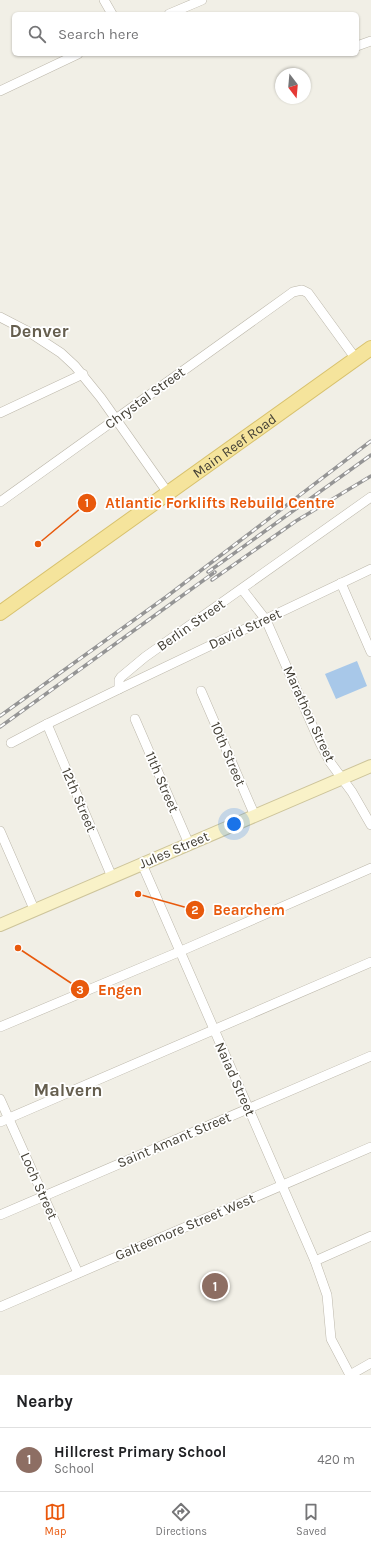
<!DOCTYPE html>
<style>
:root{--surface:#fff;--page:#f6f6f6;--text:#202124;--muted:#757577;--line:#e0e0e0;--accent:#ea580c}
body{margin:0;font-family:Karla,sans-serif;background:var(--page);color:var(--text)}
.compass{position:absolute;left:275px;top:68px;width:36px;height:36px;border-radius:50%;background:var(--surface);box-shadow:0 1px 3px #0004;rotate:164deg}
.you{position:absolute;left:234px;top:824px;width:14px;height:14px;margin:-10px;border:3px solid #fff;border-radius:50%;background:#1a73e8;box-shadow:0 0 0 6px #1a73e833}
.badge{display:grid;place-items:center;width:26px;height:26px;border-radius:50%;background:var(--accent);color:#fff;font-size:13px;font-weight:700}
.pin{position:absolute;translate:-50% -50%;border:2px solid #fff;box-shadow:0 1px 4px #0006}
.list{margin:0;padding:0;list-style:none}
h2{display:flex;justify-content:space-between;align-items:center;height:52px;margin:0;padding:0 16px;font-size:17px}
h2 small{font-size:13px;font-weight:400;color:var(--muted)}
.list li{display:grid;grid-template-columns:26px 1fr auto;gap:12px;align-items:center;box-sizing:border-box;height:64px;padding:0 16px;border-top:1px solid var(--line)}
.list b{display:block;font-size:15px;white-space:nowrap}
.list p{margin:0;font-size:13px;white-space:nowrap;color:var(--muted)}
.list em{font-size:13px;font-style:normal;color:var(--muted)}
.icon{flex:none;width:22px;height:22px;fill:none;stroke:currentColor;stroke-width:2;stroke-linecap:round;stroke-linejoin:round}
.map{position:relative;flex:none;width:371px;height:1375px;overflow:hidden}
.search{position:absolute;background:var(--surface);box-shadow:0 1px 3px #0004;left:12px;right:12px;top:12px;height:44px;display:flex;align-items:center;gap:10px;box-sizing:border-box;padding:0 14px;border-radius:6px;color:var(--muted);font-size:15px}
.sheet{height:116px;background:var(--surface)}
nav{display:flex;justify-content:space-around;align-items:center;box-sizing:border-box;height:56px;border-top:1px solid var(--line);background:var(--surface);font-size:11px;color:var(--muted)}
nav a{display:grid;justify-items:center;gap:2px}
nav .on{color:var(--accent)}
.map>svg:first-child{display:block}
.water{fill:#a8c8e9}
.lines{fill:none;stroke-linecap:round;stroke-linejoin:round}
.street-casing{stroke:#bcb7aa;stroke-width:10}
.secondary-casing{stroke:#cdc49a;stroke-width:14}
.primary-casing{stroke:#d8c26e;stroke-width:16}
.street{stroke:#fff;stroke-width:9}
.secondary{stroke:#f9f2c8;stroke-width:12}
.primary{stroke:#f5e49c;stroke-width:14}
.rail-casing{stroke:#959595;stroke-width:3.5}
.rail{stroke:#fff;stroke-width:2;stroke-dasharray:6;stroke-linecap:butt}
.labels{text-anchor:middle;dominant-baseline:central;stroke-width:3.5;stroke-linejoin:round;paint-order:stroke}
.street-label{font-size:14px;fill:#444036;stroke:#fff}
.district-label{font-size:18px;font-weight:bold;fill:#655e4e;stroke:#fff}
.leader{fill:none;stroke:#e8590c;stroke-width:1.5}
.callout-dot{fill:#e8590c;stroke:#fff;stroke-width:1.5}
.mark-label{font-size:12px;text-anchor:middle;font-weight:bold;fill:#fff}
.callout-label{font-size:15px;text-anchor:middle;font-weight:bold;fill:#e8590c;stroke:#fff;stroke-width:3.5;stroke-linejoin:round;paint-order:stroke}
</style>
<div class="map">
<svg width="371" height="1375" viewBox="0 0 371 1375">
<rect width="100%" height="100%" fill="#f1efe6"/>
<path class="water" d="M357,661L367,686L336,699L325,674Z"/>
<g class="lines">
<g class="street-casing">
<g id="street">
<path d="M104,0L112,14"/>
<path d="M169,14L202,0"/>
<path d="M357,46L371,41"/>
<path d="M0,91L78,54"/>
<path d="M0,317L29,332L61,353L75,366L101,398L168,493"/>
<path d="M0,413L83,374"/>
<path d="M0,502L293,292L302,290L308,293L356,359"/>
<path d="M341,583L371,652"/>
<path d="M242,589L266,620L320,743L330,762L352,792L371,825"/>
<path d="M119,689L371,569"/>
<path d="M201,691L255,816"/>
<path d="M135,719L189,844"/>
<path d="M47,724L112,877"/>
<path d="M11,743L47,724L119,689V680L121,677L145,657L371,497"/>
<path d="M0,831L34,909"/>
<path d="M142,864L315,1261L327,1295L331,1339L350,1375"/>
<path d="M0,1027L181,951L371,868"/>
<path d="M0,1099L78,1273"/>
<path d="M0,1122L371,962"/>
<path d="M0,1215L371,1056"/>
<path d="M315,1261L371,1236"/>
<path d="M0,1307L371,1147"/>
<path d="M350,1375L371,1363"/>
</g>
</g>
<g class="secondary-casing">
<path id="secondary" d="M0,925L371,766"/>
</g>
<g class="primary-casing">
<g id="primary">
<path id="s1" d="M0,613L371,348"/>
</g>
</g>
<use href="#street" class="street"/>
<use href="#secondary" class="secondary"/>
<use href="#primary" class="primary"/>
<g class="rail-casing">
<g id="rail">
<path d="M208,572L371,455"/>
<path d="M212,580L296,521L371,476"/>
<path d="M0,716L166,597L371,441"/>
<path d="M0,727L215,572"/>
</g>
</g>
<use href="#rail" class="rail"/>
</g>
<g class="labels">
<g class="street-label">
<text transform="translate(145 398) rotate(-36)">Chrystal Street</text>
<text stroke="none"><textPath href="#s1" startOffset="288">Main Reef Road</textPath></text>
<text transform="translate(191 625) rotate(-35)">Berlin Street</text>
<text transform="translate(245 629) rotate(-25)">David Street</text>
<text transform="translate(309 714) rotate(65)">Marathon Street</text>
<text transform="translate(228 754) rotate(67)">10th Street</text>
<text transform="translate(162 782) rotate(67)">11th Street</text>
<text transform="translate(79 800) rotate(67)">12th Street</text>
<text transform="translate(174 850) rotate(-23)">Jules Street</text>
<text transform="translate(235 1079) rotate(66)">Naiad Street</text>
<text transform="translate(174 1140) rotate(-23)">Saint Amant Street</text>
<text transform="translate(39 1186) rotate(66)">Loch Street</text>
<text transform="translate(185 1227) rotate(-23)">Galteemore Street West</text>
</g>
<g class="district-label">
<text x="39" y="331">Denver</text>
<text x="68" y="1090">Malvern</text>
</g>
</g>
<path class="leader" d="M38 544L87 503M138 894L195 910M18 948L80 989"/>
<g class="callout-dot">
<circle cx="38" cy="544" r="4"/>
<circle cx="138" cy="894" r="4"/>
<circle cx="18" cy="948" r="4"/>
<circle cx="87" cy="503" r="10"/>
<circle cx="195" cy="910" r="10"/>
<circle cx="80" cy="989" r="10"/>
</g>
<g class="mark-label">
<text x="87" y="507">1</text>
<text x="195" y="914">2</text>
<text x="80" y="994">3</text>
</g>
<g class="callout-label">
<text x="220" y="508">Atlantic Forklifts Rebuild Centre</text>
<text x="249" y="915">Bearchem</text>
<text x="120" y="995">Engen</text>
</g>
</svg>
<svg class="compass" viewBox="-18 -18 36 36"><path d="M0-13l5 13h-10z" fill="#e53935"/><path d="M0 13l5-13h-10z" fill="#757577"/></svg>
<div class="you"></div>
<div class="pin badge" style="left:215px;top:1286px;background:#8d6e63">1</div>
<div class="search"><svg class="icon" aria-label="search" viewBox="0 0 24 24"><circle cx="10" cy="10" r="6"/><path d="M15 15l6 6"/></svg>Search here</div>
</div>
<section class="sheet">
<h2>Nearby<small></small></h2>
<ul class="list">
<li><span class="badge" style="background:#8d6e63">1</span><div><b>Hillcrest Primary School</b><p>School</p></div><em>420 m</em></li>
</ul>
</section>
<nav>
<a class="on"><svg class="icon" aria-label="map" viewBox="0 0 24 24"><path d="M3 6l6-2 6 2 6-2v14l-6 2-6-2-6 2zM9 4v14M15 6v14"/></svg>Map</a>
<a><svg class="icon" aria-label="directions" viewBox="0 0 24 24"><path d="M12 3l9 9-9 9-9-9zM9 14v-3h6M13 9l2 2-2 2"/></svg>Directions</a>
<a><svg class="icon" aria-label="saved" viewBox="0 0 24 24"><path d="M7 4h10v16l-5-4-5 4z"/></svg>Saved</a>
</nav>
